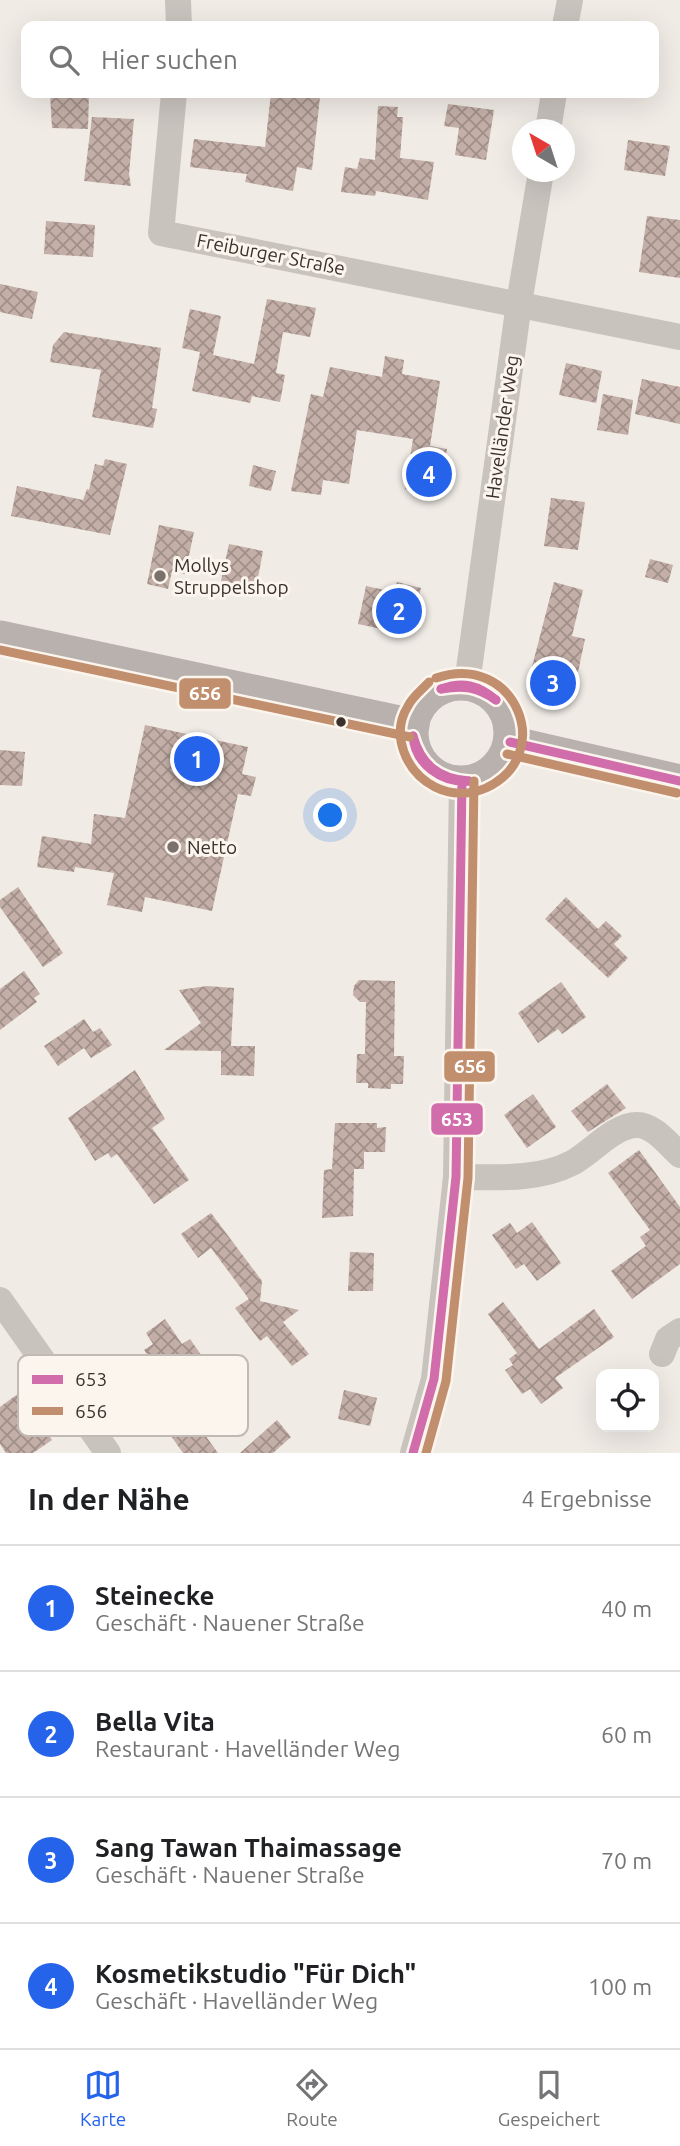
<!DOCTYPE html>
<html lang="de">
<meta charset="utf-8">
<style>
:root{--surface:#fff;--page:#f2f2f2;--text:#202124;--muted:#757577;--line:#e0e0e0;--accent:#2563eb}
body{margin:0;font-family:Ubuntu,sans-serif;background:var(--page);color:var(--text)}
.controls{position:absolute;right:21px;bottom:21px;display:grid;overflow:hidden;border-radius:14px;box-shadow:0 7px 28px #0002}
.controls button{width:63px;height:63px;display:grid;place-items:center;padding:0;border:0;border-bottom:2px solid var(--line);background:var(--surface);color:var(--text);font:35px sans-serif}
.compass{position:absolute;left:512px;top:119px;width:63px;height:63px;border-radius:50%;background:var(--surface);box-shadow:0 7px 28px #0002;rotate:321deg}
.you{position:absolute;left:331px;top:816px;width:24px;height:24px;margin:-18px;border:5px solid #fff;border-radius:50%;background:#1a73e8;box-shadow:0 0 0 10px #1a73e833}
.badge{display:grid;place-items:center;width:46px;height:46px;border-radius:50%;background:var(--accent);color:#fff;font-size:23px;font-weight:700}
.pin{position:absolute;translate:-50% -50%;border:4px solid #fff;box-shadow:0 2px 7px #0006}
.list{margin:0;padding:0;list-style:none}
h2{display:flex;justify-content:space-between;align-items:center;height:91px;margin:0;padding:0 28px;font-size:30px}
h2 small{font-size:23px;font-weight:400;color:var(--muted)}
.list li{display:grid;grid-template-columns:46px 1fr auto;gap:21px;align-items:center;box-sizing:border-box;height:126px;padding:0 28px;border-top:2px solid var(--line)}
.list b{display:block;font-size:26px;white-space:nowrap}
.list p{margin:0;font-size:23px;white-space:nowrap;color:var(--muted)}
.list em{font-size:23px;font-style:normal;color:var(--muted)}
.icon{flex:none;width:38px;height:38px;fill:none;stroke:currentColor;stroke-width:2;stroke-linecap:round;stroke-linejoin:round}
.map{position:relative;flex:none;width:680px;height:1453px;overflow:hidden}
.search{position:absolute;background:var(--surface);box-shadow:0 7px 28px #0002;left:21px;right:21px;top:21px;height:77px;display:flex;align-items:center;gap:18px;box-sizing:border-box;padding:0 24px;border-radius:14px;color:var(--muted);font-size:26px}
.sheet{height:595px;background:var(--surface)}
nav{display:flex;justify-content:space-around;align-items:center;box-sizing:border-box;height:98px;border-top:2px solid var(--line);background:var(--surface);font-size:19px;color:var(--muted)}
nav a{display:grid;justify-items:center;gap:4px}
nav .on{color:var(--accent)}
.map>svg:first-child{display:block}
.building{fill:url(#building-cross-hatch)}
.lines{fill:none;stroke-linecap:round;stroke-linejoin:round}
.minor{stroke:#c9c3be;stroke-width:26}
.major{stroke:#b8b1ad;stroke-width:33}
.bus-1-casing{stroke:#fbf5ee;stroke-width:14}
.bus-2-casing{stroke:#fbf5ee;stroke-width:14}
.bus-1{stroke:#d06daa;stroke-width:9}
.bus-2{stroke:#c18f6e;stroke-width:9}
.poi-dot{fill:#7a716c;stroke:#fbf5ee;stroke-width:2.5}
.bus-dot{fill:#3b302b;stroke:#fbf5ee;stroke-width:2.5}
.labels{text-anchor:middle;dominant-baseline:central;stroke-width:6;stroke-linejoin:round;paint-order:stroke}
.street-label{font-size:19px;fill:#3b302b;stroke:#fbf5ee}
.poi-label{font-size:19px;fill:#3b302b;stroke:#fbf5ee;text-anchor:start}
.key{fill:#fbf5ee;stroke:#c1bab4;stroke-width:2}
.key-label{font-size:19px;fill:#3b302b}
.line-badge{stroke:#fbf5ee;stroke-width:2.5}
.badge-label{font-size:19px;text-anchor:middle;font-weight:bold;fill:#fff}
</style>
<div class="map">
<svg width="680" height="1453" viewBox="0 0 680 1453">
<defs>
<pattern id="building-cross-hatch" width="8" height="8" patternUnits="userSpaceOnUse" patternTransform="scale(1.75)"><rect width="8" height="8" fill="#c3afa7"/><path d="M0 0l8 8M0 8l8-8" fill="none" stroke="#a08f88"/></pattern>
</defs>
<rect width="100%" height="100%" fill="#f0ebe5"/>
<g class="building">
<path d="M50,93H89L88,129L52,128Z"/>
<path d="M271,93L320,97L312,170L297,167L293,191L245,182L247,174L190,167L194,139L265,147Z"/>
<path d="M448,104L494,110L486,160L455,155L459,128L444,126Z"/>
<path d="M378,106L398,107L397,117H403L400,158L434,162L428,200L376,191L375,196L341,192L345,167L357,169L360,158L375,160Z"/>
<path d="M92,117L134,119L129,174L131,186L84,181Z"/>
<path d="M628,140L670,146L665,176L624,170Z"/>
<path d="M647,216L680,220V278L639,272Z"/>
<path d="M46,221L95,225L93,257L44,254Z"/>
<path d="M0,284L38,292L32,319L0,312Z"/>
<path d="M267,299L316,308L310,337L283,332L276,373L285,375L280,402L252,396L250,403L192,391L200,352L182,348L190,309L221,316L213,355L254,364Z"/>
<path d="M64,332L161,348L152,408L157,409L153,428L92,417L101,370L50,362L53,345Z"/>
<path d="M385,356L404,360L402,374L440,381L430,446L447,449L440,495L405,489L413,439L357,430L349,484L323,480L321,495L291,491L311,394L323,397L330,367L382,377Z"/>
<path d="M566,363L602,371L596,403L559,395Z"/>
<path d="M642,379L680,387V424L635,414Z"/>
<path d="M603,394L633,400L628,435L597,430Z"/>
<path d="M105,459L127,464L110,535L11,516L17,486L83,500L87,489L89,490L95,464L103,466Z"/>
<path d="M253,465L276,471L271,491L249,486Z"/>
<path d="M551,498L585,502L578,550L544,546Z"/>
<path d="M159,525L194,532L185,574L172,571L168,589L147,584Z"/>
<path d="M229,544L263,551L256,588L221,581Z"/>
<path d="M650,559L673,565L668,583L645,577Z"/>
<path d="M397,582L421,588L410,635L358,624L366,586L394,592Z"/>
<path d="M554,582L583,590L572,636L585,639L573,696L527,686Z"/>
<path d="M145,725L248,747L242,774L256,777L251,796L238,794L212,911L145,897L142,912L107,905L114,873L75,867L74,872L37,867L42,836L91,844L94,814L125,818Z"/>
<path d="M0,750L25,752L22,786L0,785Z"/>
<path d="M18,887L63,953L43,967L0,907V900Z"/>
<path d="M566,897L598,929L606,921L622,936L614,944L628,958L608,978L545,919Z"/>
<path d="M24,971L40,994L34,998L37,1002L0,1030V989Z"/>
<path d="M359,980L395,981L394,1056H404L403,1084H391V1089L368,1088V1083H356L357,1054H365L366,1002H360L353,995L354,986Z"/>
<path d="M561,982L586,1017L562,1034L558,1029L538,1043L518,1013Z"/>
<path d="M207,986L234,988L231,1046H255L254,1076L221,1075V1051L164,1050L201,1023L179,990Z"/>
<path d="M84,1019L93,1032L100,1028L112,1045L91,1058L84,1048L58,1066L44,1046Z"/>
<path d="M135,1070L165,1119L152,1128L189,1180L154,1204L117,1154L111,1158L108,1153L95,1161L68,1118Z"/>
<path d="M607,1084L626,1108L588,1132L571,1111Z"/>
<path d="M533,1094L556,1127L527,1148L504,1115Z"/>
<path d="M335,1123H377V1128L386,1127L385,1152H364V1169H354L353,1216L322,1218L324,1170L332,1169Z"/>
<path d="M639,1150L680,1207V1264L632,1299L611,1271L646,1246L640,1237L650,1230L608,1173Z"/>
<path d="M211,1213L262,1281L260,1301L299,1310L283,1322L309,1354L292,1366L267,1336L260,1341L235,1308L249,1299L211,1248L198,1258L181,1234Z"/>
<path d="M532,1222L561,1263L537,1281L524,1264L516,1269L492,1235L510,1223L517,1233Z"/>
<path d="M350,1252L374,1253L373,1291H348Z"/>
<path d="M503,1302L539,1349L594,1309L614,1337L555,1378L563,1388L541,1404L530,1389L522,1394L505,1370L513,1365L509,1359L517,1353L488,1314Z"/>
<path d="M165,1319L182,1344L190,1339L204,1359L183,1375L177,1367L163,1377L144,1350L153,1344L146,1333Z"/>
<path d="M344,1390L377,1398L370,1426L338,1419Z"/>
<path d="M19,1393L52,1440L33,1453H6L0,1444V1407Z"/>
<path d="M194,1420L218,1453H183L171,1436Z"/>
<path d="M277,1420L291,1437L273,1453H240Z"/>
</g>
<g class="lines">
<g class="minor">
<path d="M178,0L179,26"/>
<path d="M565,26L570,0"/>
<path d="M174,93L161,233L680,337"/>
<path d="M548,130L554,93"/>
<path d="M467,684L519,303L541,172"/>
<path d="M456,1177C494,1177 537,1181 572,1163C591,1153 614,1125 637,1125C654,1125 668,1144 680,1155"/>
<path d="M0,1300L108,1453"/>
<path d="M662,1354L668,1339L680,1331"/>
<path d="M413,1453L434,1379L456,1177L462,781"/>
</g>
<g class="major">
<path d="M0,637L413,725"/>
<circle cx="461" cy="733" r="49"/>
<path d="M510,742L680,781"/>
</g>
<g class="bus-1-casing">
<g id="bus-1">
<path d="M441,689C463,681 478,685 496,700"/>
<path d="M441,689C464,685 477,687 496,700"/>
<path d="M413,736C421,764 438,779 469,781"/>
<path d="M413,736C415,764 441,783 469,781"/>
<path d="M510,742L680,781"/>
<path d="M413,1453L434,1379L456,1177L462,781"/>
</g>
</g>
<g class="bus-2-casing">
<g id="bus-2">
<path d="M0,650L410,737"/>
<path d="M429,682C422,690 413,696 408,706C390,735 406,772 435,787C451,795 470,795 486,788C557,755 516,651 436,678"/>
<path d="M507,754L677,793"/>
<path d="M426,1453L446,1381L468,1178L474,781"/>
</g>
</g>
<use href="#bus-1" class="bus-1"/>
<use href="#bus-2" class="bus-2"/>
</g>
<g class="poi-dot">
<circle cx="160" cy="576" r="7"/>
<circle cx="173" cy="847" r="7"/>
</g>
<circle class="bus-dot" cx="341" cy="722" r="6"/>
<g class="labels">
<g class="street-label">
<text transform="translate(271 254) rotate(11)">Freiburger Straße</text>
<text transform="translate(502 427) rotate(-82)">Havelländer Weg</text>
</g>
<g class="poi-label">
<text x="174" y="565">Mollys<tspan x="174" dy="22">Struppelshop</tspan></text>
<text x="187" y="847">Netto</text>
</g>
</g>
<rect x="18" y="1355" width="230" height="81" rx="10" class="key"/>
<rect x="32" y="1375" width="31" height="9" fill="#d06daa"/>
<rect x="32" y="1407" width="31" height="8" fill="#c18f6e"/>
<g class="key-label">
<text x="75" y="1386">653</text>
<text x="75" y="1418">656</text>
</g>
<g class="line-badge">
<rect x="178" y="677" width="54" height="33" rx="7" fill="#c18f6e"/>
<rect x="443" y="1050" width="53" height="33" rx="7" fill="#c18f6e"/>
<rect x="430" y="1102" width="54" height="34" rx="7" fill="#d06daa"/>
</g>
<g class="badge-label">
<text x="205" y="700">656</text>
<text x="470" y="1073">656</text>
<text x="457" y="1126">653</text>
</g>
</svg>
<div class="controls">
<button><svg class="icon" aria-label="locate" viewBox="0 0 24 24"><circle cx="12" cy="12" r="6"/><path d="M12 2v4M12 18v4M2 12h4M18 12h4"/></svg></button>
</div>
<svg class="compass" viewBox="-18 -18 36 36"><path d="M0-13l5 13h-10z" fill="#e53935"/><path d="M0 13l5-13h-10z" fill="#757577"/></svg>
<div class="you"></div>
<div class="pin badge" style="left:197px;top:759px">1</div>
<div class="pin badge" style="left:399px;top:611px">2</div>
<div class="pin badge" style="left:553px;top:683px">3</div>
<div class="pin badge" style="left:429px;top:474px">4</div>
<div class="search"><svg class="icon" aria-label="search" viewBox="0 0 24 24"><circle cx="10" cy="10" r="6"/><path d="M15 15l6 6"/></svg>Hier suchen</div>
</div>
<section class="sheet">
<h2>In der Nähe<small>4 Ergebnisse</small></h2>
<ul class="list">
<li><span class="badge">1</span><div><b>Steinecke</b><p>Geschäft · Nauener Straße</p></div><em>40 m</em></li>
<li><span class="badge">2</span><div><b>Bella Vita</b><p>Restaurant · Havelländer Weg</p></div><em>60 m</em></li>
<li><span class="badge">3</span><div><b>Sang Tawan Thaimassage</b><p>Geschäft · Nauener Straße</p></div><em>70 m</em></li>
<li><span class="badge">4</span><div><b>Kosmetikstudio &quot;Für Dich&quot;</b><p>Geschäft · Havelländer Weg</p></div><em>100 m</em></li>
</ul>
</section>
<nav>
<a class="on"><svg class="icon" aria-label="map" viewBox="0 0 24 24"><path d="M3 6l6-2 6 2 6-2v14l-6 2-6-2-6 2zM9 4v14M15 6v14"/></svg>Karte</a>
<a><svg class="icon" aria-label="directions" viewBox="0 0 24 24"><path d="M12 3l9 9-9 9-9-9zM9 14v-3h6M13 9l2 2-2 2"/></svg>Route</a>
<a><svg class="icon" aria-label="saved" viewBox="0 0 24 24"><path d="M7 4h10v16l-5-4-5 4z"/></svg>Gespeichert</a>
</nav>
